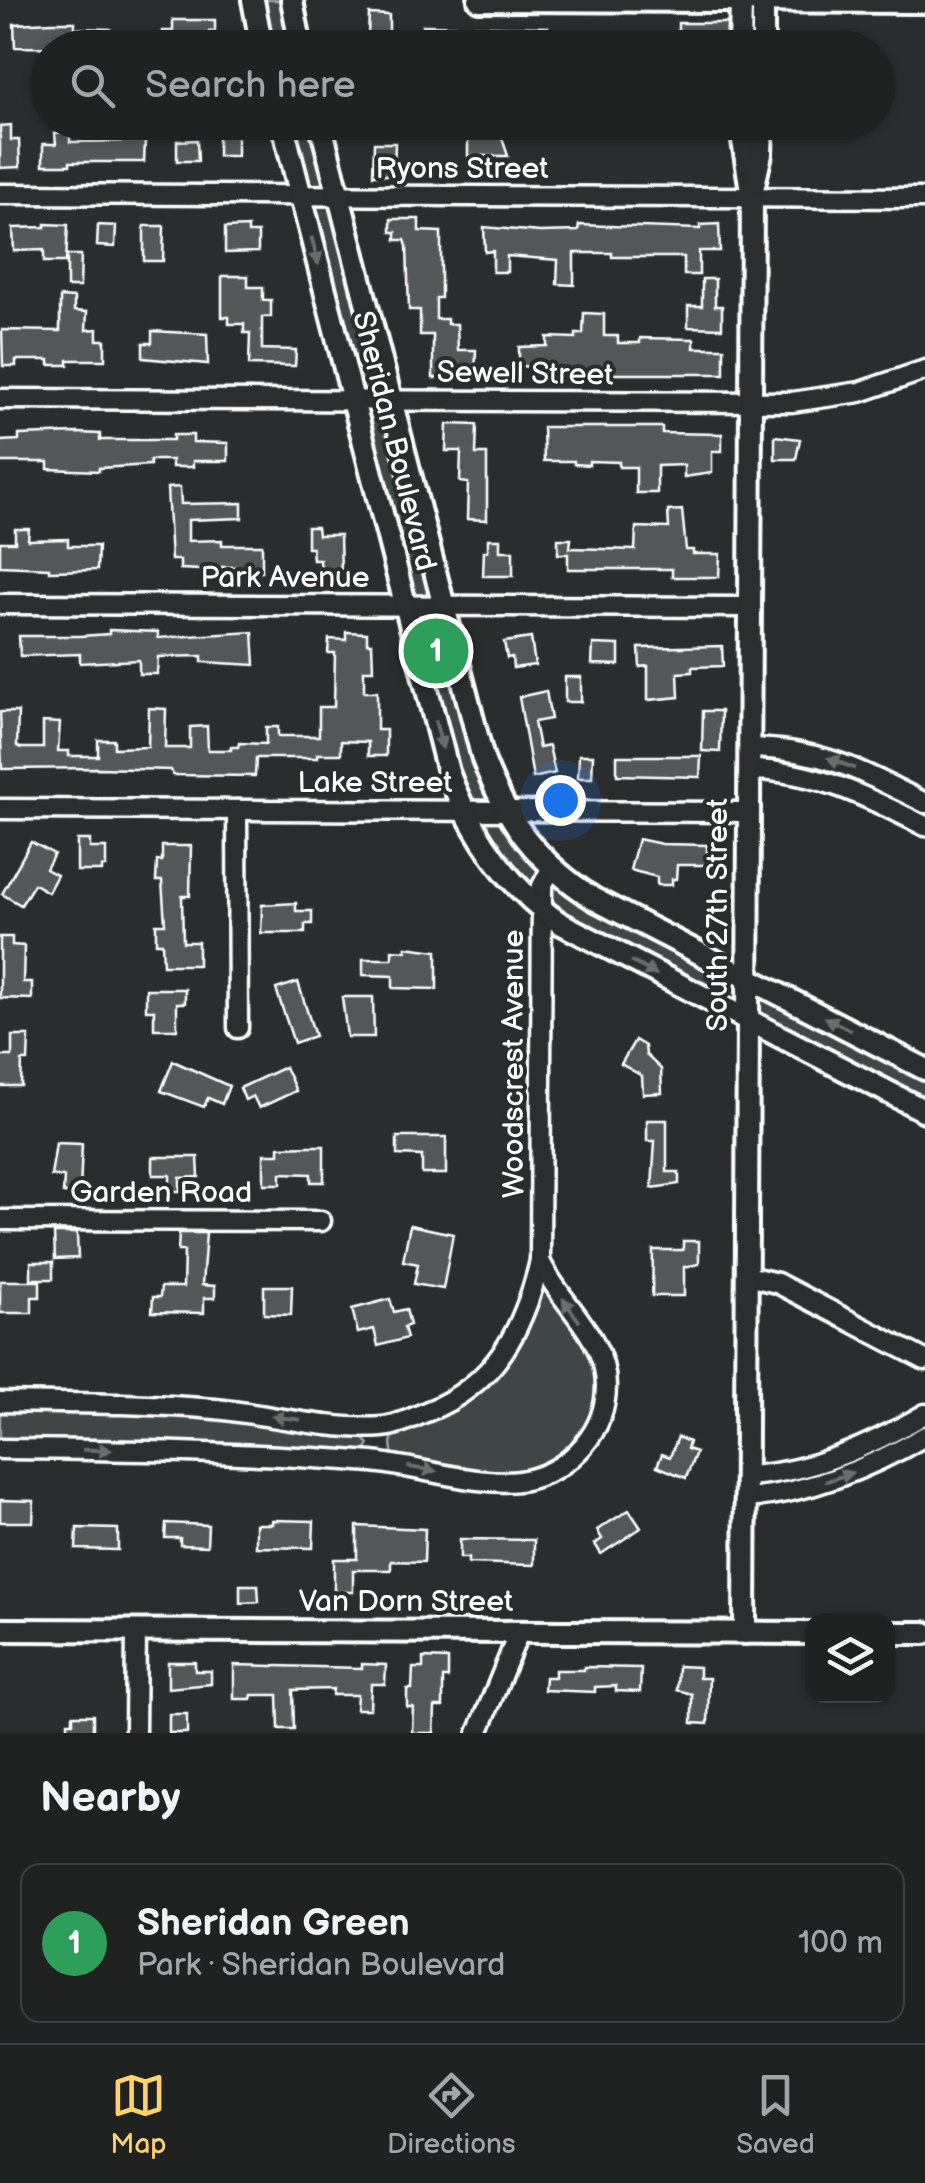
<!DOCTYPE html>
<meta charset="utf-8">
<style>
:root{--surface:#202222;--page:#2d2f2f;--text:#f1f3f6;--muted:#a2a4a5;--line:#3d3f40;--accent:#ffd166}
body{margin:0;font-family:"Balsamiq Sans",sans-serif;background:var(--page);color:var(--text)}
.controls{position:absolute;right:30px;bottom:30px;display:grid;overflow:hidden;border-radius:20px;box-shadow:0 2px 8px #0004}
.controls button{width:90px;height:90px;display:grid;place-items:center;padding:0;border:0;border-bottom:2px solid var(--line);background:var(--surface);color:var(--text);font:50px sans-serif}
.you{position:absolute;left:560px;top:800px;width:35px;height:35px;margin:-25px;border:8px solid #fff;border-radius:50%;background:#1a73e8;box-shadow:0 0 0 15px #1a73e833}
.badge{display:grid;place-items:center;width:65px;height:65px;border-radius:50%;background:var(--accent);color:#fff;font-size:32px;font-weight:700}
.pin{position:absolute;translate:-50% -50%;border:5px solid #fff;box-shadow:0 2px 10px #0006}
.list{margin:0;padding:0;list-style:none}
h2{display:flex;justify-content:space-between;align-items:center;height:130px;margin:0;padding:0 40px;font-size:42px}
h2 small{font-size:32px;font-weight:400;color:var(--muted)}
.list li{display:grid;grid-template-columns:65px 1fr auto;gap:30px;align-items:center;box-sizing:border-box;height:160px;margin:0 20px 20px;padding:0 20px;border:2px solid var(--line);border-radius:20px}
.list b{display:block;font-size:38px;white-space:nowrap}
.list p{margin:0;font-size:32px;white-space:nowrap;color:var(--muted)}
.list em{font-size:32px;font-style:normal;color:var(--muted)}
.icon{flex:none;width:55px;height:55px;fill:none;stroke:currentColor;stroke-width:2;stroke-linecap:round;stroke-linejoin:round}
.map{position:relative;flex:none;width:925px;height:1733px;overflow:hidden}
.search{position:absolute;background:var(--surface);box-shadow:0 2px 8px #0004;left:30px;right:30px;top:30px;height:110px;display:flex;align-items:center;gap:25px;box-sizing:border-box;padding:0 35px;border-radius:55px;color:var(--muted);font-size:38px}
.sheet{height:310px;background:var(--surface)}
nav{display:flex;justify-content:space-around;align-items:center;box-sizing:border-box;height:140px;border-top:2px solid var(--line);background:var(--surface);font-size:28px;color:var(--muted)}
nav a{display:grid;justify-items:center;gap:5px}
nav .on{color:var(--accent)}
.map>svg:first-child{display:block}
.green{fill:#414445;stroke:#a0a2a2;stroke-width:2.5}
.building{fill:#555758;stroke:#fff;stroke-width:2.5}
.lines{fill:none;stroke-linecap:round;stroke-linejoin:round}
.minor-casing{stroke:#fff;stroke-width:25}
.major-casing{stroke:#fff;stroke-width:28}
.minor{stroke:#2a2d2e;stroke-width:18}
.major{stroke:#2a2d2e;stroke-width:20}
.oneway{fill:#6a6c6d}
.labels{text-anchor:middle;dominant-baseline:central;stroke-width:8;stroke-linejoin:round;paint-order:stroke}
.street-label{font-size:30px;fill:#fff;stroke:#2a2d2e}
</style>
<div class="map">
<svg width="925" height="1733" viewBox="0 0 925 1733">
<rect width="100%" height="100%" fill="#2a2d2e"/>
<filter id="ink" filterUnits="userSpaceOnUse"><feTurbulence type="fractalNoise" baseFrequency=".01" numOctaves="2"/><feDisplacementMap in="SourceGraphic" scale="20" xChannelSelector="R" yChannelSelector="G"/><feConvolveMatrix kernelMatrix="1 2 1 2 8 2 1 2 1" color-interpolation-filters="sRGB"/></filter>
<g filter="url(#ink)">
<g class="green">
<path d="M253,0H292L301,47H262Z"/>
<path d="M282,123H320L483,759L551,869L925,1069V1111L560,923L462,811Z"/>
<path d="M540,1286H545L587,1339L597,1363L599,1403L582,1443L539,1472L501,1478L393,1458L391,1443L393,1436L455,1408L474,1394Z"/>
<path d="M0,1405L123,1406L361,1436L369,1444L364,1454L0,1443Z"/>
</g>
<g class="building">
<path d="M369,14L389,15V48H358V38L368,35Z"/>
<path d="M173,20H215V31H209V43H205V48H162L163,31H173Z"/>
<path d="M52,22H75V28L110,29L109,44H103V48L15,47L14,24Z"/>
<path d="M678,23H727L726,48H678Z"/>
<path d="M423,25L548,27V45L422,48Z"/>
<path d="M468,122H503L502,138L508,156H468Z"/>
<path d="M11,125V140H19L20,167L0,168V126Z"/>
<path d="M70,132V142L145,141L144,162H70V165H43V144H56L55,133Z"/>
<rect x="218" y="132" width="19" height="24"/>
<path d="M197,140L198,161H177V141Z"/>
<path d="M374,143H395L394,175H373Z"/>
<path d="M391,219H419V231L441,232V298H436V319H447V324H457L458,350H476L475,378H433V335H420V310H409L407,246L405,240H396V232H391Z"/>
<path d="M45,224L68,225L66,262H44V250L14,251L13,228L45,227Z"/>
<path d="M719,224L720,251H699V275H684V257H612V253H574V285L557,284L558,260L507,256V272H493V251L485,252L484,227L540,232L578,231L579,225L700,229V225Z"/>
<path d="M98,225L116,226L115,247L97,246Z"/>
<path d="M144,226H164L163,261H144Z"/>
<path d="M248,227V233H258V252L225,253V228Z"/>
<path d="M67,255H81L80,287H67Z"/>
<path d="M222,276H248V287H263V300H271V317H262V349L296,350L295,366L249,365L250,333H244V324H229V317H222Z"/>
<path d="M702,279H715V306H722V328L688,327V306H702Z"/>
<path d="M60,297L74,298V311L87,312L86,330L97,329V340H105V360H68V365H49V360H16V366H3L2,330L60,331Z"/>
<path d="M584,313L604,314V336H618V343H640V338L694,339V348H724V374H576V369L519,366V347L547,346V337L576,338V334H583Z"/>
<path d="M152,331L207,334L208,364L143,358V343H152Z"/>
<path d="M447,424L477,425L476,454H487V520L467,519L468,483L460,482L461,451H446Z"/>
<path d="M543,427H662V433L722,434V451H712V473L684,477V465L657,466V493H636V467H619V462L589,461V465L574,464V461H544Z"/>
<path d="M77,433L100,434V440H173V435H193V442L228,443V461H193V467H172V460H150V465L99,468V471L48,469V462H0V441L19,440V435Z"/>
<path d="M775,436L800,439L796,459H775Z"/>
<path d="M180,487L181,504L242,503V518L188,520V541L222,540V545H262V572H243V567H222V571L180,569V560H171L167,488Z"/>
<path d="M682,510L686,550H693V554H720L719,577H672V569H568V554H558V539H571L570,548L635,550L636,527L669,528L668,511Z"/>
<path d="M307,527H317L318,535H340L341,572L321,573L320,560H313L312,548H307Z"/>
<path d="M15,529H29L28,540L68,539V546H98L97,570L49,571V568L0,566V542H15Z"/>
<path d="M488,539H500V551H513V576H483L484,551H488Z"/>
<path d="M109,630L158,632V638L253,632L255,665L202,662V656L158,657L157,674H139V660L80,663V654L20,656L19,636H80L109,634Z"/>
<path d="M346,632L367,633V643H372L373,670H364V692H377V730H386V756H368V742L341,741V754H317L318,758H256L255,776L173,775L171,770L98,768L2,769L0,712H18L17,746L21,748H43V722L60,723L58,751H69V756H98V740H114V748L148,747L149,708L166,709L165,748H190V727L207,726L208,750H231V747H238L239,743L266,744V727H278V736H319V707H334L335,653H328L329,639L346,640Z"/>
<path d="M531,638L535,665L513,668L512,657L507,658L504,642Z"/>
<path d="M593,644L619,645V665L592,664Z"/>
<path d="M722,646L723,666L692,667V672L678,673L679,697L648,700V666L640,667L639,648Z"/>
<rect x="565" y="677" width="16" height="25"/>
<path d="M546,691L551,719L534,722L539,748L549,746L555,773L533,778L519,697Z"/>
<path d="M703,711H721L720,752L702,751Z"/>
<path d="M579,755H593L592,778H578Z"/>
<path d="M617,756H701L700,777L617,775Z"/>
<path d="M638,839L662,844L707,845V865H677L676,879H672V885H657V877L630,870Z"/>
<path d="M77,840H90V848H106V867H102V871H77Z"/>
<path d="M31,842L54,854L46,869L57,875L48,892L34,884L21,905L2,894Z"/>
<path d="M162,846H191L190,896H182L183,942H198V965H163L162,943H156V924H165L162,881H156L157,861H162Z"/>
<path d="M296,903V911H312V924H305V933H261L262,905Z"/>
<path d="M0,937H12V945L24,946L23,982H32V999L0,998Z"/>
<path d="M406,947L437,951V989L393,988V976L363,975V959H392V950L406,951Z"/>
<path d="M298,982L315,1036L294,1043L276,989Z"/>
<path d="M146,989H185V1003H177V1029H154V1010H146Z"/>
<path d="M342,997H373L374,1037H347Z"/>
<path d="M12,1036H29L28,1061H22L21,1086H0L1,1056H12Z"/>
<path d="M635,1040L645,1046L646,1055L661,1069L662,1093L643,1094L642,1076L621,1064Z"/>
<path d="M173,1061L229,1086L222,1104L208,1098L204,1107L161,1091Z"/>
<path d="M285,1067L296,1091L259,1108L253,1096L245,1100L240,1088Z"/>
<path d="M647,1120H667V1172H679V1184L652,1188L655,1141H647Z"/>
<path d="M397,1137H446V1174H422V1156L397,1155Z"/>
<path d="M56,1143L82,1144L80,1194L63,1193L64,1177L51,1176Z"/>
<path d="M310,1146H324V1182H311V1174L281,1173V1184H264V1154H279V1147Z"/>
<path d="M153,1157H198L199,1177L180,1178V1191H170V1175H153Z"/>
<path d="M410,1225L453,1234L443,1289L414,1284L418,1264L403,1261Z"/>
<path d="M54,1233H77L78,1258L55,1259Z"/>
<path d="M179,1233H206L202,1285L215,1286V1298H204V1313L152,1312L153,1297H160L161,1287H183L184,1251H178Z"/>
<path d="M683,1241H699V1264L684,1267V1296H652L653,1250H683Z"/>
<rect x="31" y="1262" width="22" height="17"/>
<path d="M0,1281H40V1297H32V1313H0Z"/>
<path d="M264,1286H292L291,1315L264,1314Z"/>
<path d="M390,1299L394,1312L406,1309L410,1325L404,1327L407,1338L378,1346L374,1329L358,1333L352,1309Z"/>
<path d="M678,1437L689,1442L687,1449L696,1452L686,1478L657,1466L662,1454L670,1457Z"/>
<path d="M0,1500L34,1501L33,1522H0Z"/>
<path d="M629,1510L641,1528L601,1554L595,1544L602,1539L597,1530Z"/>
<path d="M272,1520L314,1521L313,1548L256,1547V1524H272Z"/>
<path d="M166,1523L208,1525L207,1546L180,1545V1538H165Z"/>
<path d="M357,1526L425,1529L424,1562L391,1561V1570H353V1592H334V1559H357Z"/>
<path d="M77,1528L118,1529V1550L76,1549Z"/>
<path d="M460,1539L534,1540V1565L468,1563V1558H460Z"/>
<path d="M240,1585H258L259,1602L240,1603Z"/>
<path d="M423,1658L448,1659V1678H443V1707H435L434,1733H412L413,1707H407V1689H412L413,1668H423Z"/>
<path d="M168,1662H195V1671H211V1684L168,1688Z"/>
<path d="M362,1664L386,1665L385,1684H371L370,1709H356L357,1695H332L333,1689L293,1690L294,1729H279L278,1695H252L251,1699H234V1665L362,1668Z"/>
<path d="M678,1666L699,1667V1678H709L708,1724L692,1723V1694L677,1690Z"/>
<path d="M584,1667L641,1668L640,1692L616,1691V1686L595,1687V1692L544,1690L545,1677H555V1670H584Z"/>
<rect x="169" y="1714" width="18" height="19"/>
<path d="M73,1715H93V1733H68V1722H73Z"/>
</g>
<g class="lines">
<g class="minor-casing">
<g id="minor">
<path d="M0,194L925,198"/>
<path d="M0,399L792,402L860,392L925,370"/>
<path d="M0,604L749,607"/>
<path d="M749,748C827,750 858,770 925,803"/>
<path d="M749,770C814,770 868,797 925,826"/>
<path d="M0,809L749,812"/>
<path d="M237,810L238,1028"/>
<path d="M0,1220L321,1221"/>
<path d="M747,1276L777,1283L925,1360"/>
<path d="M0,1402C72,1403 143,1403 215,1409C266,1414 333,1431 382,1427C397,1426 412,1418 426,1412C495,1385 523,1331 540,1261L542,886L551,869"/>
<path d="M0,1449C124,1450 248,1452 372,1462C417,1466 489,1490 530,1479C572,1468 606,1431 606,1386C606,1336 560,1304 540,1261"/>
<path d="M746,1476C810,1473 870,1446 925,1414"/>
<path d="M746,1498C810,1493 870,1468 925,1436"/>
<path d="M135,1733L136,1630"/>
<path d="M478,1733L519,1632"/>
</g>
</g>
<g class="major-casing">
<g id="major">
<path d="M253,0L262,48"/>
<path d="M292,0L301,48"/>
<path d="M479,0L925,2"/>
<path d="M740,48L741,0"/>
<path d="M763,48V0"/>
<path d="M282,122L448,772C471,833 506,885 560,923L925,1111"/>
<path d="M320,122L483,759C507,822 537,862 594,899L925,1069"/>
<path d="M740,122L752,197L745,1633"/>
<path d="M754,185L761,154L762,122"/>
<path d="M0,1630L812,1633"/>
<path d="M888,1633H925"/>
</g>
</g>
<use href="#minor" class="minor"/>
<use href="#major" class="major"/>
</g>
<defs><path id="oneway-solid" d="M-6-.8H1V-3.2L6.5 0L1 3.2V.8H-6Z" transform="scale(2.5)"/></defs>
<g class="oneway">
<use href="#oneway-solid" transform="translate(315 251) rotate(76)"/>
<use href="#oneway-solid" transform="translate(439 735) rotate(75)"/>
<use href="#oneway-solid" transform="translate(841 763) rotate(-158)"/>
<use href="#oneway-solid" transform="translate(644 968) rotate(27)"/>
<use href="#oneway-solid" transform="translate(838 1024) rotate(-153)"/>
<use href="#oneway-solid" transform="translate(571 1310) rotate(-126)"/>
<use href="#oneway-solid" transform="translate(286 1418) rotate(-173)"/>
<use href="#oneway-solid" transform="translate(97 1450) rotate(1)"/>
<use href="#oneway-solid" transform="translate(422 1469) rotate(9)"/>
<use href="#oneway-solid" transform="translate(839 1477) rotate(-19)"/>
</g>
</g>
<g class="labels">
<g class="street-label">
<text x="462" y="169">Ryons Street</text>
<text transform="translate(525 374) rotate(1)">Sewell Street</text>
<text transform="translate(394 441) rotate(76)">Sheridan Boulevard</text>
<text x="285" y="578">Park Avenue</text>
<text x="375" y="783">Lake Street</text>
<text transform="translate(718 915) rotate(-90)">South 27th Street</text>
<text transform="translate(514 1064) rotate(-90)">Woodscrest Avenue</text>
<text x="161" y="1193">Garden Road</text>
<text x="406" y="1602">Van Dorn Street</text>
</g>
</g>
</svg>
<div class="controls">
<button><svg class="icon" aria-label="layers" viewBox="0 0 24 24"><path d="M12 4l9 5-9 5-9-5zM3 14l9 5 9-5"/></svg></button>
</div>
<div class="you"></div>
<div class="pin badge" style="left:436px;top:651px;background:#2e9e5b">1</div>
<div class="search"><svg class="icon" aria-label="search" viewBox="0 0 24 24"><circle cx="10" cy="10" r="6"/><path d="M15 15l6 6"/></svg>Search here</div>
</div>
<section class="sheet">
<h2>Nearby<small></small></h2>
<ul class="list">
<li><span class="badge" style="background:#2e9e5b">1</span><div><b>Sheridan Green</b><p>Park · Sheridan Boulevard</p></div><em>100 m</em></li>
</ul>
</section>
<nav>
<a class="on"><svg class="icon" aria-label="map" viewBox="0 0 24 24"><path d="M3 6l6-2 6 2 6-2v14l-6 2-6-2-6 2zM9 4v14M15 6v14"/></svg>Map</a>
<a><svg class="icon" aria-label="directions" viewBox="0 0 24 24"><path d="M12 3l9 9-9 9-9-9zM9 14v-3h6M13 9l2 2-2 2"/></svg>Directions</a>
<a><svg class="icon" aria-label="saved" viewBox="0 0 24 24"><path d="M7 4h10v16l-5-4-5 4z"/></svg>Saved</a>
</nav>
